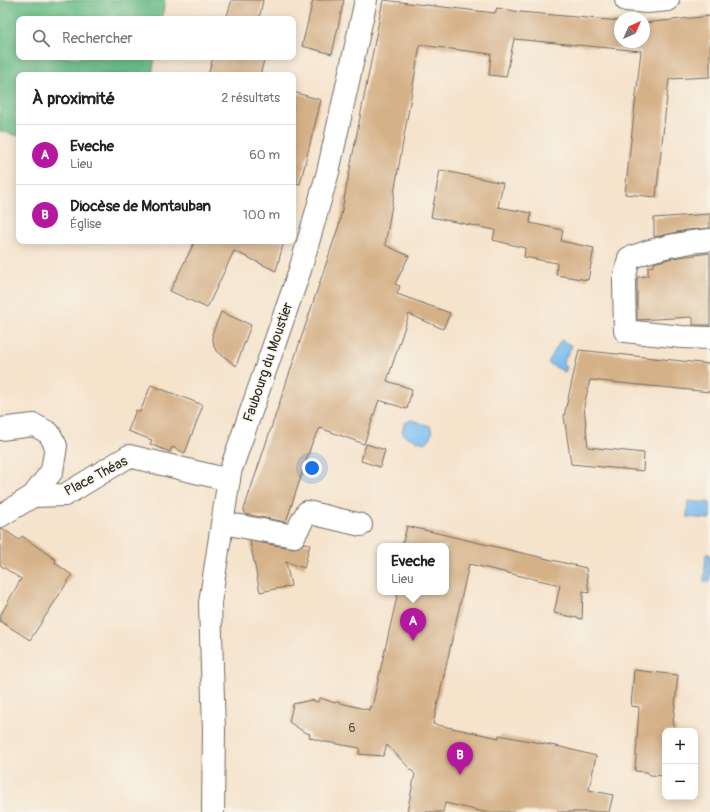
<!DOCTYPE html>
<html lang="fr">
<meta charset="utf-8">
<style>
:root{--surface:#fff;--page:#f2f2f2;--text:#222;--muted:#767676;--line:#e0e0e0;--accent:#b5179e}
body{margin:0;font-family:Pangolin,sans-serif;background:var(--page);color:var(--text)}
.controls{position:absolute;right:12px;bottom:12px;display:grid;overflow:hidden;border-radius:8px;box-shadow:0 2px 10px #0003}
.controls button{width:36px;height:36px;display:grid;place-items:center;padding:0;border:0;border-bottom:1px solid var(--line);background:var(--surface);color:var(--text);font:20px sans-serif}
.compass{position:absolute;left:614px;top:12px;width:36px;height:36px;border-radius:50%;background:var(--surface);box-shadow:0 2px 10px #0003;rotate:45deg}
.you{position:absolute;left:312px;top:468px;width:14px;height:14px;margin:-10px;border:3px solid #fff;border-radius:50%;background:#1a73e8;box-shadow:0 0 0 6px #1a73e833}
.badge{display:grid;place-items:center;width:26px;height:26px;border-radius:50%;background:var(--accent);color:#fff;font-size:13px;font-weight:700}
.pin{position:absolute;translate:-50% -33px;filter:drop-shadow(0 1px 2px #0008)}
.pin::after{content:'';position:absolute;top:21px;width:14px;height:12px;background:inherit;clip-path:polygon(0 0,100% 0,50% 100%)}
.popup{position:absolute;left:377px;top:543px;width:72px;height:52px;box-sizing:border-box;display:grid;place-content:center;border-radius:8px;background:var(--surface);filter:drop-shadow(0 1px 3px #0005);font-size:13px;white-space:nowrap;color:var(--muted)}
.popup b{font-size:15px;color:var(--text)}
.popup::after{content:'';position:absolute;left:50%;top:100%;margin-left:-8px;border:8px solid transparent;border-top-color:var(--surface)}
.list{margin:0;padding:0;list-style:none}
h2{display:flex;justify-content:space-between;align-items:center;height:52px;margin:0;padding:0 16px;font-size:17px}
h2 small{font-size:13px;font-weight:400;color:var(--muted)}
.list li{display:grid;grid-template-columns:26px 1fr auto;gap:12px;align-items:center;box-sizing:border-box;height:60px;padding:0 16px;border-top:1px solid var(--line)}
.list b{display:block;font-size:15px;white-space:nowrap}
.list p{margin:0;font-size:13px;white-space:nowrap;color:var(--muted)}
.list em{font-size:13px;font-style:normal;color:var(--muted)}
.icon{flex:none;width:22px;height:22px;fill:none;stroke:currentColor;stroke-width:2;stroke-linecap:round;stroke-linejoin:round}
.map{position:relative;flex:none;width:710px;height:812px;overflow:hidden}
.search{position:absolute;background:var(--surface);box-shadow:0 2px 10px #0003;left:16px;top:16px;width:280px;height:44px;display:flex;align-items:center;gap:10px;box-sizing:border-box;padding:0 14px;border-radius:8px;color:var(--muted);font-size:15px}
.panel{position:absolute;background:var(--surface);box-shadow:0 2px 10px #0003;left:16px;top:72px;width:280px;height:172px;border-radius:8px}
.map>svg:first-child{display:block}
.forest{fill:#6dbe8a;stroke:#4c745a}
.water{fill:#7cbef1;stroke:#54748e}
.building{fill:#d5b188}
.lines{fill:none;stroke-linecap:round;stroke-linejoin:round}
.minor-casing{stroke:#726b63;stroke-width:24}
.major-casing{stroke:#726b63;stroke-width:24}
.minor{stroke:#fff;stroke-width:22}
.major{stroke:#fff;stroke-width:22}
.labels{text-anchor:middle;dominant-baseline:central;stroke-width:3;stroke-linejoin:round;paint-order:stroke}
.number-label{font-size:12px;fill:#564c42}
.street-label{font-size:14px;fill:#2b2b2b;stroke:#f7f3e8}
</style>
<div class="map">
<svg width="710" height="812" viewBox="0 0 710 812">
<rect width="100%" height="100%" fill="#f7f3e8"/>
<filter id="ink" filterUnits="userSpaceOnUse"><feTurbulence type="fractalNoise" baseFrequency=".025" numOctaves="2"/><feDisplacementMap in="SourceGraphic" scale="8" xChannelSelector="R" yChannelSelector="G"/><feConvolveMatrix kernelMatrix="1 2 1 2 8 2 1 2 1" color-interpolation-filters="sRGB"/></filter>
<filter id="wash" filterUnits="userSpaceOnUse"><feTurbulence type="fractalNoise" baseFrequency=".012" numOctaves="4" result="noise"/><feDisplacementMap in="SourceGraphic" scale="16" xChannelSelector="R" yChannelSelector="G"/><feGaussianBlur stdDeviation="0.9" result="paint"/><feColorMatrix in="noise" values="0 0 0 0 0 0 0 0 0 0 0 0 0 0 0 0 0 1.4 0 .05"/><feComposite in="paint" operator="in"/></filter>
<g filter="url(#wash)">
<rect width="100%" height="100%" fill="#f5e3cc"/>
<path class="forest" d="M0,0H165L162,19H19V57H155L152,75H19V136L0,131Z"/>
<g class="water">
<path d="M561,340L572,346L562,364L567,367L565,372L548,363Z"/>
<path d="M411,420L430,426L432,432L429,440L424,443L405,436L402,431L405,423Z"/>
<path d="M688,501L710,503V519L687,517Z"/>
<path d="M706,554H710V582L704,581Z"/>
</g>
<g id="blocks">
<g class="building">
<path d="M232,0H263L259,19H226Z"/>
<path d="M313,0H344L332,54L302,46Z"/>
<path d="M383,0L495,13L497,8L520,12L620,21V42H644V23L710,16V77L669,79L656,197L625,194L641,51L514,39L506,77L489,75L491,54L420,45L385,245L409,256L395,284L400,286L397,294L450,313L443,329L409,314L387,381L412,389L407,409L379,400L364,444L320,428L312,443L286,522L245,514L244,509L339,225Z"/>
<path d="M213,57H265L260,75H208Z"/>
<path d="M293,92L321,100L300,184L293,183Z"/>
<path d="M440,170L503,183L498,207L531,213L530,223L563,230L561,241L594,248L588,280L556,275L557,263L524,257L525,248L493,240L495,230L431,217Z"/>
<path d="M710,214V228L687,230L654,237V218Z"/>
<path d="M195,241H284L276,271L234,251L207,308L170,291Z"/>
<path d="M710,253V325H693V317L637,320V282L638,277L648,276V267L654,266V263L672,258Z"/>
<path d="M221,312L251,325L236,366L217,351L214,347L212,334Z"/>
<path d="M579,350L710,364V392L590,380L584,406L588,447L644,453L643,471L571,464L564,416Z"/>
<path d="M151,385L203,405L185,453L172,447L170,452L150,444L152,440L128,431L136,410L140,412Z"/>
<path d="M366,444L385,450L380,467L361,461Z"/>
<path d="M407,526L586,568L589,593L583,591L582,619L554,613L560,585L469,564L433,724L499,738V735L561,747L596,756L589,790L613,795L609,812H484L445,803L443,812H407L415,774L387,745L383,756L359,754L360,748L321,741L309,737L310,734L304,732L289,722L293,704L311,700L318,702L320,698L335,703L336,702L369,710L370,706L372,707L398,592H446V546H402Z"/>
<path d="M0,528H2L19,540L22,536L56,560L55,563L72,575L30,640L0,621V616L21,579L0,565Z"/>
<path d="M250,541L292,548L299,547L304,543L310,544L304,568L286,562L291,586L260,592Z"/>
<path d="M634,670L678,675L673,724L677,731H665V776L650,775L647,772L635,771L639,707L631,706Z"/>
</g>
</g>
</g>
<g filter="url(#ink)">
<use href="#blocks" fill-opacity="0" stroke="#726b63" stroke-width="1"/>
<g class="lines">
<g class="minor-casing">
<g id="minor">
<path d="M626,0L647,2L668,0"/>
<path d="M710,240C682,242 656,248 629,258L624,281L625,331L682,337L710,338"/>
<path d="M0,429L34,425L49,433L56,446L52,471L33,496L0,516"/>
<path d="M33,496L65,495L129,456L229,480"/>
<path d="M223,523L294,536L307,512L361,525"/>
</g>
</g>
<g class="major-casing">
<path id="major" d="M213,812L214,730L210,603L230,472L300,270L328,172L366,0"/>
</g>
<use href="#minor" class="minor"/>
<use href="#major" class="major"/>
</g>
</g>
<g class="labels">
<g class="number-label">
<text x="352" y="728">6</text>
</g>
<g class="street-label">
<text transform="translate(268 362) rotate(-71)">Faubourg du Moustier</text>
<text transform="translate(96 476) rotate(-28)">Place Théas</text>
</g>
</g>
</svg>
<div class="controls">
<button>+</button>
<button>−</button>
</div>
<svg class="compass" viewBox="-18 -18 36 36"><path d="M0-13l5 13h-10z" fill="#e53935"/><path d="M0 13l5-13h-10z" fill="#767676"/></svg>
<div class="you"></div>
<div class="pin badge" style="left:413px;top:641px">A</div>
<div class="popup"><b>Eveche</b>Lieu</div>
<div class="pin badge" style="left:460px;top:775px">B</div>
<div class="search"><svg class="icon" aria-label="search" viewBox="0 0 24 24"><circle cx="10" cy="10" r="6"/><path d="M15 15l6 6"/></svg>Rechercher</div>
<section class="panel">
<h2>À proximité<small>2 résultats</small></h2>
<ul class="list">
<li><span class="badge">A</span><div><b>Eveche</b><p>Lieu</p></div><em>60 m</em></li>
<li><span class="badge">B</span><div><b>Diocèse de Montauban</b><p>Église</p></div><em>100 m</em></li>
</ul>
</section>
</div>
